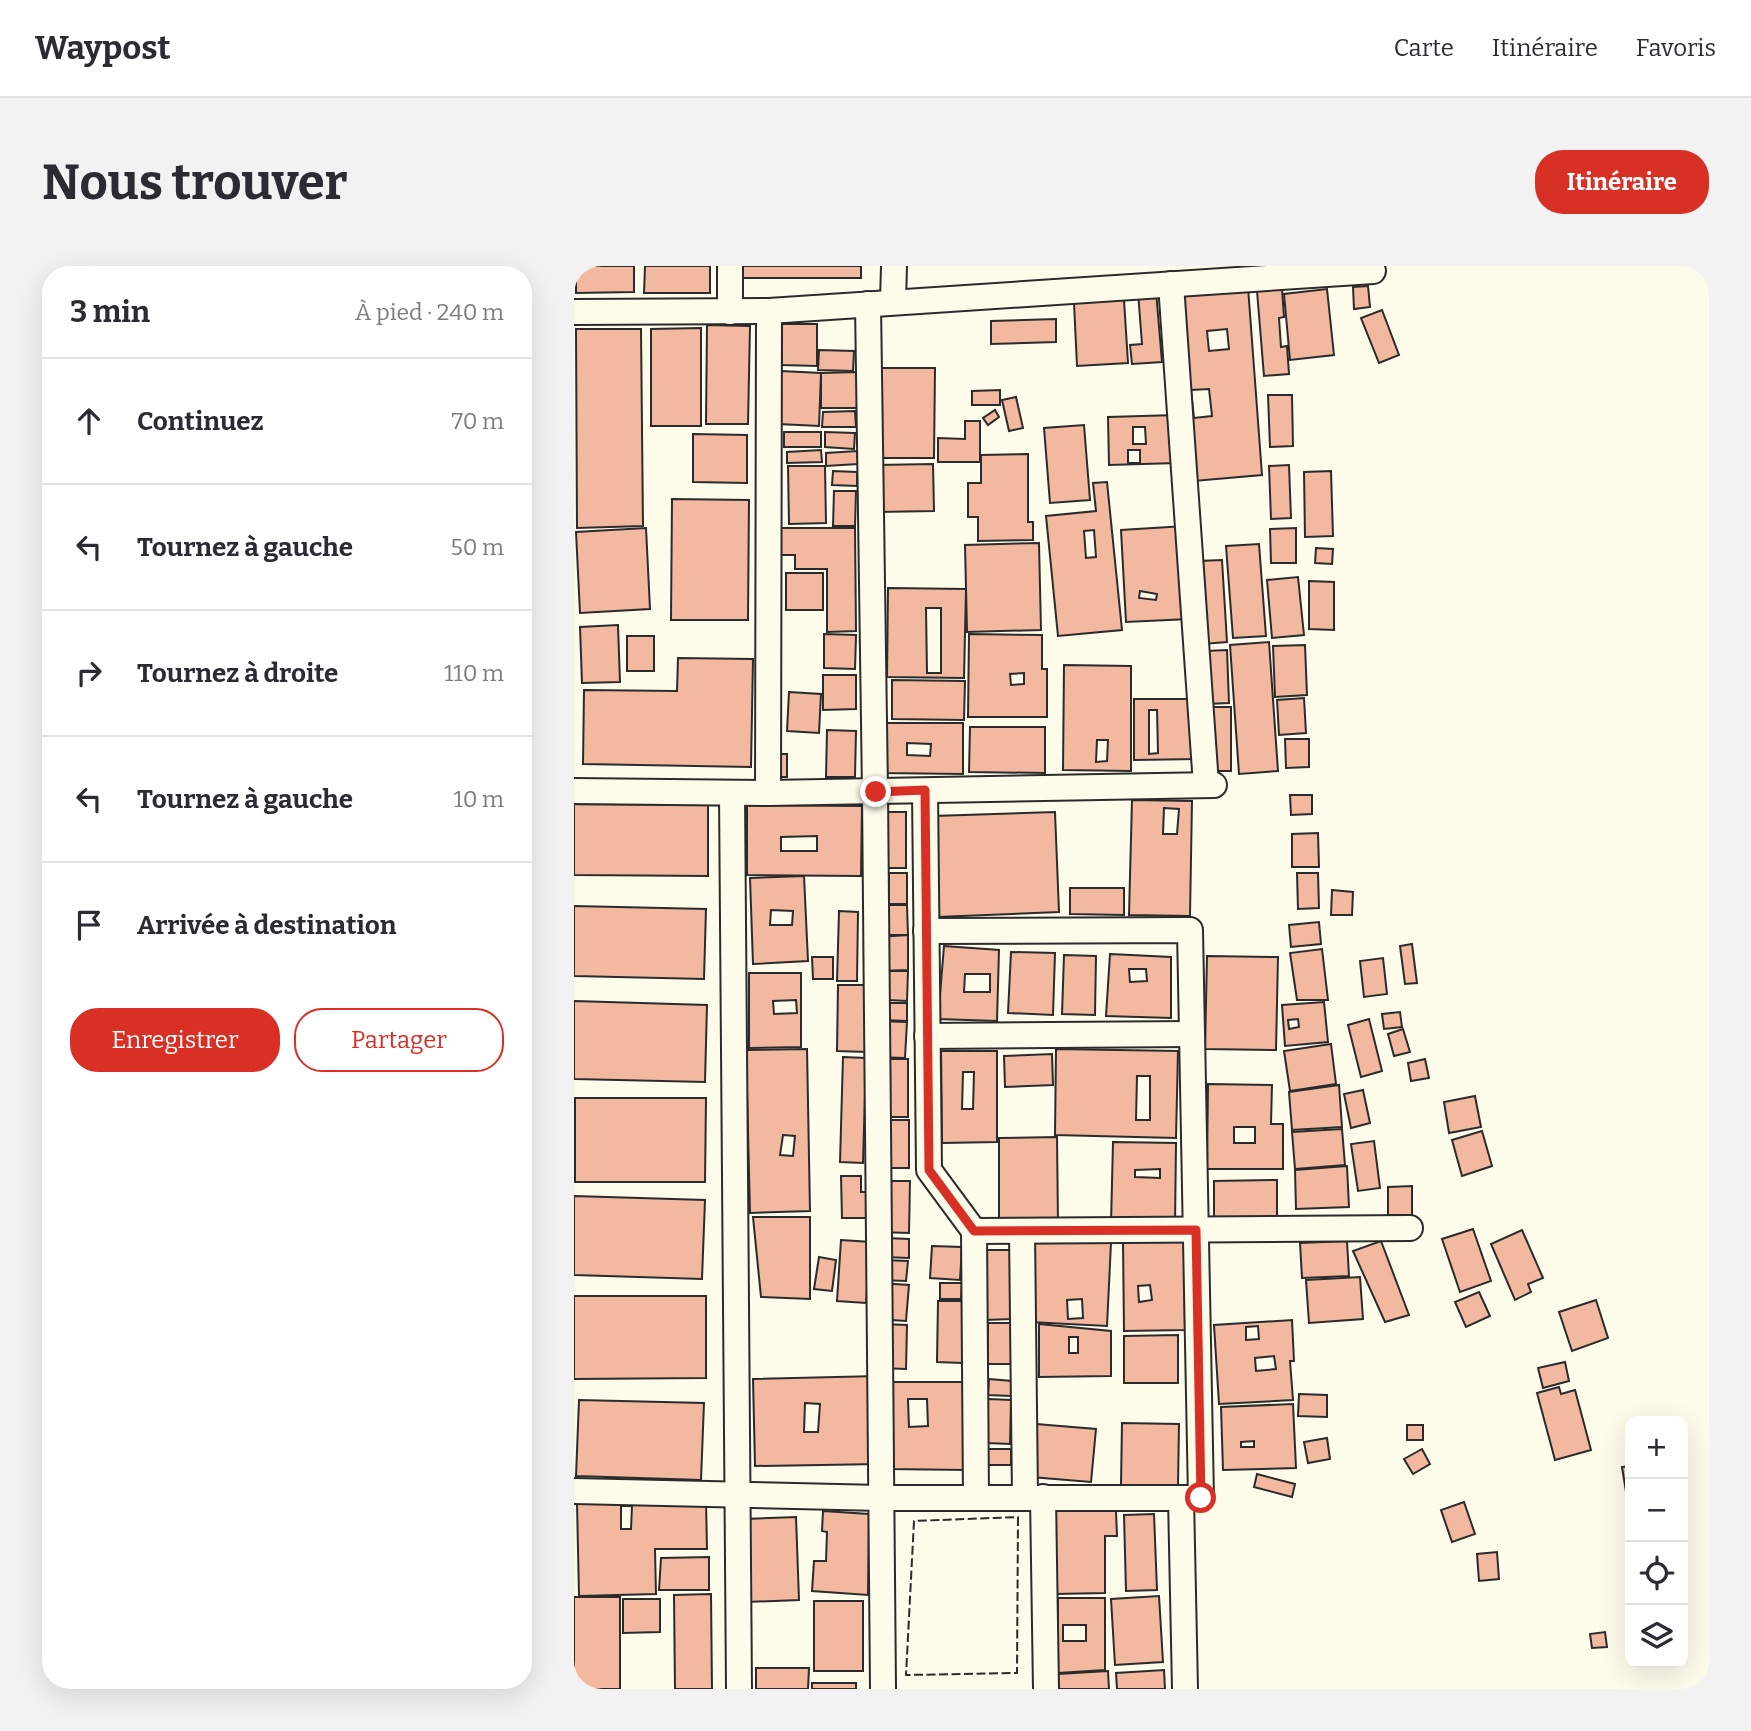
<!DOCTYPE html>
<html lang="fr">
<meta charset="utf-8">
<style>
:root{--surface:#fff;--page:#f2f2f3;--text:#2b2b33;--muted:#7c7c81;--line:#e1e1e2;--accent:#d93025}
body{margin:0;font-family:Bitter,serif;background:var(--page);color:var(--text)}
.controls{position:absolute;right:21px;bottom:21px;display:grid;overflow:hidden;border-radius:14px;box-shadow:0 7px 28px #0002}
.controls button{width:63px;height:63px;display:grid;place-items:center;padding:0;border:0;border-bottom:2px solid var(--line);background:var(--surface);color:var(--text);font:35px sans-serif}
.stop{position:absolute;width:21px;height:21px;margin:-16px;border:5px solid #d93025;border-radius:50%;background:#fff}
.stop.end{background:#d93025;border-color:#fff;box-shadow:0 2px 7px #0008}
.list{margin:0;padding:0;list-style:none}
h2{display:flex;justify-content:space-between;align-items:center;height:91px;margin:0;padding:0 28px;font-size:30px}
h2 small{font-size:23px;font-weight:400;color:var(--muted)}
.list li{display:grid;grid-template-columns:46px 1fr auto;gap:21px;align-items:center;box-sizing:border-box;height:126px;padding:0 28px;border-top:2px solid var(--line)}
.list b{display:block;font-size:26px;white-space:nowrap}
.list em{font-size:23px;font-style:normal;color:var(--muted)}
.actions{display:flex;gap:14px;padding:21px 28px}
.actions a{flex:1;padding:16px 0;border:2px solid var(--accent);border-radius:28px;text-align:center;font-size:24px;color:var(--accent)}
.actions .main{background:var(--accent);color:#fff}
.icon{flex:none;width:38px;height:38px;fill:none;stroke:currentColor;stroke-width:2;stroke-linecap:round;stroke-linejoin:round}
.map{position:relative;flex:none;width:1135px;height:1423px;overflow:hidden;border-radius:28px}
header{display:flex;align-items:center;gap:42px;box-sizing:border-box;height:98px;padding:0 35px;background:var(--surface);border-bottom:2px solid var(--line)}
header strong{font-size:33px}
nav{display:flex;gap:38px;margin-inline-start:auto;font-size:24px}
.intro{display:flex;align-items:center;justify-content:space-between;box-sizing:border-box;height:168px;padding:0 42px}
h1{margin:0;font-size:49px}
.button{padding:18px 32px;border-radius:28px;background:var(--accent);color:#fff;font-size:24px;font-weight:700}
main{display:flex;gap:42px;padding:0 42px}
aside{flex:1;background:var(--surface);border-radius:28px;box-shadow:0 7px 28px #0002}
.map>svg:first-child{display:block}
.building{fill:#f2b8a0;stroke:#2b2b2b;stroke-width:2;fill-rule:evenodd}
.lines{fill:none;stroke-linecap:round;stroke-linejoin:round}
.minor-casing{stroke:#2b2b2b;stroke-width:28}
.minor{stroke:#fdfbea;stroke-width:24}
.fence{stroke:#2b2b2b;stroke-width:2;stroke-dasharray:9 3.5;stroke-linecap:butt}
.route{stroke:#d93025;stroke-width:9}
</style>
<header>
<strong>Waypost</strong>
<nav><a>Carte</a><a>Itinéraire</a><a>Favoris</a></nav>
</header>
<div class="intro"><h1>Nous trouver</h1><a class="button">Itinéraire</a></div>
<main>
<aside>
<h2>3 min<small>À pied · 240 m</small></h2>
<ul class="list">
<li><svg class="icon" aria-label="ahead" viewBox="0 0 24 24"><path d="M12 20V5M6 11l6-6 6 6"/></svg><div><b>Continuez</b></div><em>70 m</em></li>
<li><svg class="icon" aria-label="left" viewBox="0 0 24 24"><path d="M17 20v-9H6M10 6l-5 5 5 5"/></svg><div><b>Tournez à gauche</b></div><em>50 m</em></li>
<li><svg class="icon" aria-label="right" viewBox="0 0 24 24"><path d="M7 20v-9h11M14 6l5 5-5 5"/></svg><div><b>Tournez à droite</b></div><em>110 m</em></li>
<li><svg class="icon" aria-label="left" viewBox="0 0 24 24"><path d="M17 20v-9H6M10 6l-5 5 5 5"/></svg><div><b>Tournez à gauche</b></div><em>10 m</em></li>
<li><svg class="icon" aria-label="arrive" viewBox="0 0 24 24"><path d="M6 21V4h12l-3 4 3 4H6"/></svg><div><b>Arrivée à destination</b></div></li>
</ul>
<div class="actions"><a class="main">Enregistrer</a><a>Partager</a></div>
</aside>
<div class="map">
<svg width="1135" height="1423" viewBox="0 0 1135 1423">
<rect width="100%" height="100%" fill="#fdfbea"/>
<g class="building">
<path d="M2,0H60V26L2,27Z"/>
<path d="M71,0H136V27H70Z"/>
<rect x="168" y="0" width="119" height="12"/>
<path d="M794,20L796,41L780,43L779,21Z"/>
<path d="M674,21L688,209L620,215L607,26ZM653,63L655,83L635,85L633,65ZM635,123L638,150L620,152L617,124Z"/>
<path d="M708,23L710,51L705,52L707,81L713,80L715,108L690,110L683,25Z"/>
<path d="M753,23L760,89L716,94L710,28Z"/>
<path d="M582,25L588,96L558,98L556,79L568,78L564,26Z"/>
<path d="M550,34L554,97L503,100L500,37Z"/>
<path d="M808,44L825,89L805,97L787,52Z"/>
<path d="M482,53V76L417,78V55Z"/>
<path d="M208,58H243V100L208,99Z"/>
<path d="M133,59L176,60L174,158H132Z"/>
<path d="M127,62V160H77V63Z"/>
<path d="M2,63H67L69,260L3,262Z"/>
<path d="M245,84L280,85L279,105L244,104Z"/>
<path d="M301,102H361L360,192H300Z"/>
<path d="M207,105L247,107L245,160L204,158Z"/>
<path d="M283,106L284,142H247V107Z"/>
<path d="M426,124V139H398V125Z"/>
<path d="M694,129H718L719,180L696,181Z"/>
<path d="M442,131L449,162L435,165L428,134Z"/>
<path d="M421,144L425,151L414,159L409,152Z"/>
<path d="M281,145L282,161H248L249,146Z"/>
<path d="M602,149L603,197L535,199L534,151ZM559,161H571L572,178H559ZM554,184H566V197H554Z"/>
<path d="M391,155H406V196H364V172L391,173Z"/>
<path d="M510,159L516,234L476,237L470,162Z"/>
<rect x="210" y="166" width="37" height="15"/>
<path d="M251,166L281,167L280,183L251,181Z"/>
<path d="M119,168L173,169V217L119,216Z"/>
<path d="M247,184L248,196L213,197V186Z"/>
<path d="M283,185L284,198L252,200V187Z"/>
<path d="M454,188V256H459V274L404,275V251H394V217H407V189Z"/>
<path d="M359,198L360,245L303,246L302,199Z"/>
<path d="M715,199L717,252L697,253L695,200Z"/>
<path d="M214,200H251L252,257L215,258Z"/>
<path d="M259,205L283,206V220L258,219Z"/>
<path d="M757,205L759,270L731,271L730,206Z"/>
<path d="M533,216L548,364L484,370L472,250L522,245L519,217ZM520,264L522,291L512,292L510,265Z"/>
<path d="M260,225H282L281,260H259Z"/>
<path d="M98,233L175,234L174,354H97Z"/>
<path d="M611,260L615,353L552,356L547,264ZM566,325L583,328L582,334L565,332Z"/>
<path d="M72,262L76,343L6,347L2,266Z"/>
<path d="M205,262H281L282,365L253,366V303H221V289H205Z"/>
<path d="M722,262V297H697L696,263Z"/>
<path d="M465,277L467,364L393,366L391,279Z"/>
<path d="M685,278L692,370L659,372L652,280Z"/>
<path d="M742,282L759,283L758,298L741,297Z"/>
<path d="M648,294L653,376L629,378L624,295Z"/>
<rect x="212" y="307" width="37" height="37"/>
<path d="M724,311L730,369L698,372L693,314Z"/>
<path d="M735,315L760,316V364L735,363Z"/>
<path d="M314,322L392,323L390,412L313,411ZM352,342H367V407H353Z"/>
<path d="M44,359L46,416L8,417L6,361Z"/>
<path d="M250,368L282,369L281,403L250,402Z"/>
<path d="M395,368L468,369V403H473V451H394ZM450,407V418L437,419L436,408Z"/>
<rect x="53" y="370" width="27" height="35"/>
<path d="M695,376L704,505L665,508L656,379Z"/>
<path d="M731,379L733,429L701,431L699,380Z"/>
<path d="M653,384L655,437L633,438L632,385Z"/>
<path d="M104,392L179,393L177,501L9,498L10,424L103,425Z"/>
<path d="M490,399L557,400V505L489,504ZM523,474H534L533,495L522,496Z"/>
<path d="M249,409H282V443L249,444Z"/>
<path d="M318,414L391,415L390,454L318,453Z"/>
<path d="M215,426L247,428L245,467L213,465Z"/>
<path d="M730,432L732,467L705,469L703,434Z"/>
<path d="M560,433H624V493L560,494ZM575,444H583L584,487L575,488Z"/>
<rect x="637" y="441" width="20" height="64"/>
<path d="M308,457H389V508L307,507ZM333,477L357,478L356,490L333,489Z"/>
<path d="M396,461H471V507L395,506Z"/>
<path d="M253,464L282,465L281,511H252Z"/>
<path d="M711,473H735V501L712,502Z"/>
<path d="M199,488H213V511H200Z"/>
<path d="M716,529H738V548L717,549Z"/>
<path d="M558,534L618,535L616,650L555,649ZM590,542L605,543L603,568H589Z"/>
<path d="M0,538L134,539V610L0,609Z"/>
<path d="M173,539L288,540L287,610L173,609ZM243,570V585H207V571Z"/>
<path d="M309,546H332V602H308Z"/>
<path d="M481,546L485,646L363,651L359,550Z"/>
<path d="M744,567L745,601H718V568Z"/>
<rect x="315" y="607" width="18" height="31"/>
<path d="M723,607H744L745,642L724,643Z"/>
<path d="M230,610L234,695L179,698L176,612ZM197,644L219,645L218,659H196Z"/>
<path d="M496,622H550V649L496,648Z"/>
<path d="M758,624L779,626L778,649H757Z"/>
<path d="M315,639H333L334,669H315Z"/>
<path d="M0,640L132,643L130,713L0,710Z"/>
<path d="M265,645L284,646L283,715H263Z"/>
<path d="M745,656L747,678L717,681L715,659Z"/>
<path d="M334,669V704L305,705L304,671Z"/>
<path d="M838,678L843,717L831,718L826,680Z"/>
<path d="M370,680L425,684L423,755L364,753ZM391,708H416V726H390Z"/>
<path d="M748,683L754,734H723L716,687Z"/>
<path d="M437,686L481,687L479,749L434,747Z"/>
<path d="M536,688L597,691V752L532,750ZM555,703H572L573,715L556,716Z"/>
<path d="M490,689L522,690L521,749L488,748Z"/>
<path d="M633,690L704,691L702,784L631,783Z"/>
<path d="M238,691H259V713H239Z"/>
<path d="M809,692L813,728L790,731L786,695Z"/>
<path d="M313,705H334L333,735L314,734Z"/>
<path d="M175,707H227V781L175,782ZM222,734L223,747L200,748L199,735Z"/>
<path d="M264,719H294L293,786L263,785Z"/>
<path d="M0,735L133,739L131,816L0,813Z"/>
<path d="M750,736L754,776L711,780L708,739ZM724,753L725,761L715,763L714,754Z"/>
<path d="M310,737H333V755L309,754Z"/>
<path d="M826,746L828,761L810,763L808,748Z"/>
<path d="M795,753L808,805L787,811L774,759Z"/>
<path d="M304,755L333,756L331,792L301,791Z"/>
<path d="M829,763L836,786L820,790L814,768Z"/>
<path d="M757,778L762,818L716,825L710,785Z"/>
<path d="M233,783L236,945L176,947L172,784ZM209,869L221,870L219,890L206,889Z"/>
<path d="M482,783L604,785L602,872L481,869ZM563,810H576V854H562Z"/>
<path d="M367,785H423V876L368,877ZM389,806H400L399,843H388Z"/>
<path d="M478,788L479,819L431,821L430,790Z"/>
<path d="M269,791L292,792L289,897L266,896Z"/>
<rect x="298" y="793" width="36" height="58"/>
<path d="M851,793L855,812L837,815L834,797Z"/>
<path d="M634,818L698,819L697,858H709V903H633ZM660,861H681V877H660Z"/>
<path d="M765,819L768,861L718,864L715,826Z"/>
<path d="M789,824L796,857L777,862L770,828Z"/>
<path d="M901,830L907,861L875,867L870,836Z"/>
<path d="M1,832H132L131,916H1Z"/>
<rect x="298" y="854" width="37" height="48"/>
<path d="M768,863L771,899L721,903L718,866Z"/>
<path d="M908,865L918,900L888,910L878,874Z"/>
<path d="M483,871L484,957L425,958V872Z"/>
<path d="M800,875L806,922L784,925L777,878Z"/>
<path d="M539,876L602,877L601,959L537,958ZM586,903V912L561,911V904Z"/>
<path d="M773,900L775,941L722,943L721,904Z"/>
<path d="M267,910H287V926H297V952H268Z"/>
<path d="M703,914V952L640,953V915Z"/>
<path d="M305,915H336L335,967L305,966Z"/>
<path d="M838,920V949H814V921Z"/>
<path d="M0,930L131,934L128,1013L0,1009Z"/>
<path d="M179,951H236V1033L187,1031Z"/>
<path d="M899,963L917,1015L886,1026L868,973Z"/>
<path d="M948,964L969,1012L954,1018L957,1026L941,1034L917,978Z"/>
<path d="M312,972L335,973V992L311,991Z"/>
<path d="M460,973L537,977L533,1060L455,1056ZM508,1033L509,1052L494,1053L493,1034Z"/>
<path d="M267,974L297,976L292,1037L263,1035Z"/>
<path d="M773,975L775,1010L728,1012L726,977Z"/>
<path d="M807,975L835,1049L811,1056L779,985Z"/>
<path d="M549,976H610L611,1064L550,1065ZM576,1019L578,1034L565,1036L564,1020Z"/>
<path d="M358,980L388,981L386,1014L356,1012Z"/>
<path d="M410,984H437L438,1053L411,1054Z"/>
<path d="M245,991L262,994L258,1025L240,1023Z"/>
<path d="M308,994L334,995L332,1015L307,1014Z"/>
<path d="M786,1011L789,1053L735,1057L732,1014Z"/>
<path d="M305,1017L335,1019L332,1055L302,1053Z"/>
<path d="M366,1017H388L387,1033H366Z"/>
<path d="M905,1026L916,1050L892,1061L881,1036Z"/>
<path d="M0,1030H132V1112L0,1113Z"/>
<path d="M1022,1034L1034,1072L998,1085L985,1046Z"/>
<path d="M364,1035H390L388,1097L363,1096Z"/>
<path d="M718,1054L720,1095H716L719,1134L645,1138L640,1059ZM684,1060L685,1073L672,1074V1061ZM700,1090L702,1103L682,1105L681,1092Z"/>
<rect x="414" y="1057" width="23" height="41"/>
<path d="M307,1058L333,1059L332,1103L305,1102Z"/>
<path d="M465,1058L537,1065V1110L465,1111ZM495,1071H504V1087H495Z"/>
<path d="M604,1069V1117H550V1070Z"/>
<path d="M991,1096L995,1115L969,1122L964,1102Z"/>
<path d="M304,1110L306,1198L181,1200L179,1113ZM231,1137L246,1138L244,1166H230Z"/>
<path d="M415,1113L438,1115L437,1130L414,1129Z"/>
<path d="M314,1116H393V1204L313,1203ZM334,1133H353L354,1160L335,1161Z"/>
<path d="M985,1121L987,1128L1001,1124L1017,1184L981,1194L963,1127Z"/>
<path d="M725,1128L753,1129V1151L724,1150Z"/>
<path d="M414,1133L437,1134L436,1178L413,1177Z"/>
<path d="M5,1134L130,1137L127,1214L2,1210Z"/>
<path d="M719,1138L722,1202L649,1204L647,1141ZM680,1175V1181H667V1176Z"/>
<path d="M548,1157L605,1158L604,1219H547Z"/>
<path d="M462,1158L522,1163L517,1216L457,1211Z"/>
<rect x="833" y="1159" width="16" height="15"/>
<path d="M753,1172L756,1193L734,1197L730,1176Z"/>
<rect x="414" y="1183" width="23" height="16"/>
<path d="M848,1183L856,1198L839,1208L830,1193Z"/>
<path d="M1056,1200V1237L1054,1238L1048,1201Z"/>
<path d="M683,1208L721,1218L718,1231L680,1221Z"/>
<path d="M132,1235L133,1283H81L82,1328L5,1330L3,1237ZM47,1240H58L57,1263H47Z"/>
<path d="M890,1236L901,1268L878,1276L867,1244Z"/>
<path d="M249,1245L295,1248L294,1329L238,1325L240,1295H252L253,1266L248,1265Z"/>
<path d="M481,1245H542L543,1270H531V1327L481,1328Z"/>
<path d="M580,1248L583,1324L552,1325L550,1249Z"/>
<path d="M222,1251L225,1334L172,1336L170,1253Z"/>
<path d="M923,1286L925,1313L905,1315L903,1288Z"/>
<path d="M135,1291V1324H85L87,1292Z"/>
<path d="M137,1328L138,1423H101L100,1329Z"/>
<path d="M585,1330L589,1396L541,1399L537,1333Z"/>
<rect x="0" y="1331" width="46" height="92"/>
<path d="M484,1332H531V1404L484,1407ZM489,1359H512V1375H489Z"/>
<path d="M49,1333H86V1366L49,1367Z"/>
<rect x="240" y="1335" width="49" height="70"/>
<path d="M1031,1366L1033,1381L1018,1382L1016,1368Z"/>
<path d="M182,1402H235L234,1423H182Z"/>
<path d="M590,1404L591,1423H543L542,1407Z"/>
<path d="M534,1405L535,1423H485L484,1408Z"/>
<rect x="238" y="1417" width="44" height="6"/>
</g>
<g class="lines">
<g class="minor-casing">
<g id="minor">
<path d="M156,0V46"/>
<path d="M597,18L632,519"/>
<path d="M319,36L320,0"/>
<path d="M294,38L301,526L309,1423"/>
<path d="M0,46L195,45L799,5"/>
<path d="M0,525L194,527L640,519"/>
<path d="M351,525L355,904L400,965L402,1231"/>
<path d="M158,527L165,1423"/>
<path d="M194,527L195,45"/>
<path d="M352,665L616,664L627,1232H607L611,1423"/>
<path d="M353,770L618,768"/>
<path d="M400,965L836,962"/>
<path d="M448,965L451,1231"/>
<path d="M0,1225L307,1232H607"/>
<path d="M469,1231L472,1423"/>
</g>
</g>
<use href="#minor" class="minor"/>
<path class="fence" d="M444,1251L443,1407L332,1409L340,1255Z"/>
</g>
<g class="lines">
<path class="route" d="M302,526L351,524L355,904L400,965L622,964L627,1232"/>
</g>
</svg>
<div class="controls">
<button>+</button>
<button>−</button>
<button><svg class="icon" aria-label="locate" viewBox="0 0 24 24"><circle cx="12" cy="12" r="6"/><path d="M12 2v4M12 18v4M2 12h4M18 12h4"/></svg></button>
<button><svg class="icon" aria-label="layers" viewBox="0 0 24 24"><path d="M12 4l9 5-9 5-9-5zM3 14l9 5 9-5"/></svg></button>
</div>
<div class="stop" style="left:627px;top:1232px"></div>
<div class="stop end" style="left:302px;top:526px"></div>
</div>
</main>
